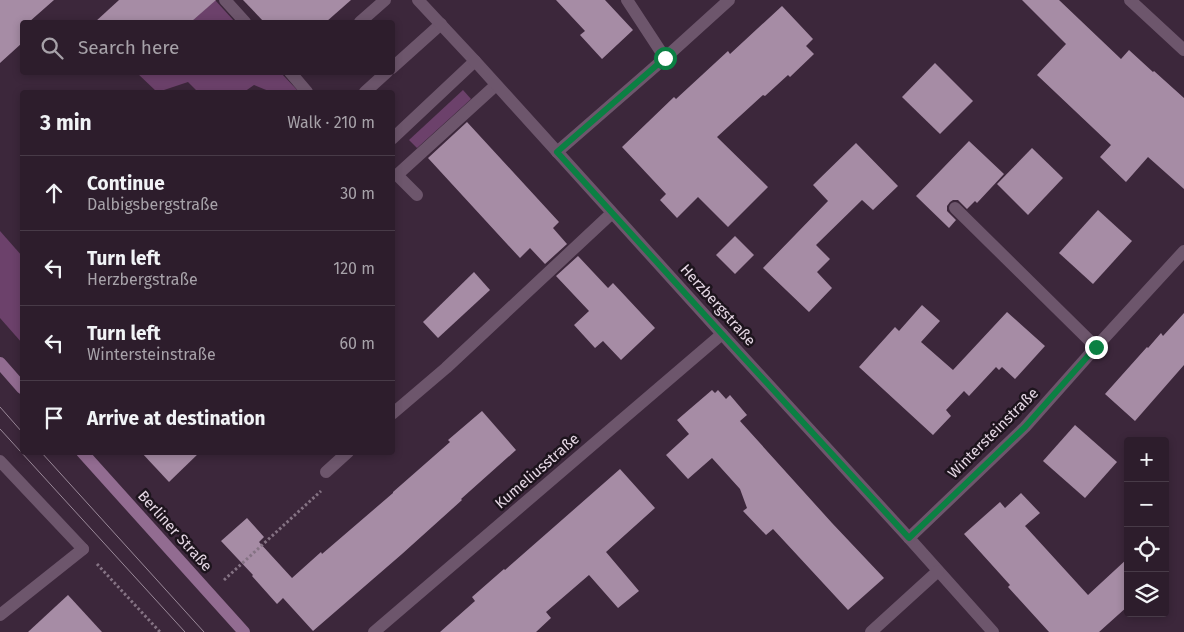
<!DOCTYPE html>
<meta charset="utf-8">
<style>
:root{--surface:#2d1d2c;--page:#352634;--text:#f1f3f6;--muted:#a7a2a9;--line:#483b48}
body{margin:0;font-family:"Fira Sans",sans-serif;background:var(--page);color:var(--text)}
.controls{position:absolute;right:15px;bottom:15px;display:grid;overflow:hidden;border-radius:5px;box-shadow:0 2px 8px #0003}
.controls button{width:45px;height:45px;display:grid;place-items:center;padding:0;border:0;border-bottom:1px solid var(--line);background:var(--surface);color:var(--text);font:25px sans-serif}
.stop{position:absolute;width:15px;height:15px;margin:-11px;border:4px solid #0b8043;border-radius:50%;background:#fff}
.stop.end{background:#0b8043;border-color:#fff;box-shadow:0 1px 5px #0008}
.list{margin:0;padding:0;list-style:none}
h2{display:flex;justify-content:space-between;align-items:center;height:65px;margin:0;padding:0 20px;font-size:21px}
h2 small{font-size:16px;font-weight:400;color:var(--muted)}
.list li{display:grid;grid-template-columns:32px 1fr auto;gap:15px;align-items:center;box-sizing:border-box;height:75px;padding:0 20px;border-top:1px solid var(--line)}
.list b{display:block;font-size:19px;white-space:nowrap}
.list p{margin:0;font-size:16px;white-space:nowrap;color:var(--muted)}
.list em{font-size:16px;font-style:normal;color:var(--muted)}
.icon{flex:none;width:28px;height:28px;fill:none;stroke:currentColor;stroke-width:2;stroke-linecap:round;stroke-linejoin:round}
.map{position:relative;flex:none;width:1184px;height:632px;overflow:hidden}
.search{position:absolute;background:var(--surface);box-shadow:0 2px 8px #0003;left:20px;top:20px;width:375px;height:55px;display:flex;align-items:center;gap:12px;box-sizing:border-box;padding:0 18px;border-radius:5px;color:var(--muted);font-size:19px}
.panel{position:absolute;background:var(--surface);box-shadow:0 2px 8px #0003;left:20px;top:90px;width:375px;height:365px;border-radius:5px}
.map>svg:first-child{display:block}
.green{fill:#6c416b}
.building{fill:#a68ca5}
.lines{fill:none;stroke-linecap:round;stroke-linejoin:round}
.path{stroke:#857384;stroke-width:3;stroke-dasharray:2.5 2.5;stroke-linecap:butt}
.lane{stroke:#6d566c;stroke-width:12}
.street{stroke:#6d566c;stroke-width:12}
.secondary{stroke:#926c91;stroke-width:12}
.tram{stroke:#9a8999;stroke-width:1}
.route{stroke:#0b8043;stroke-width:6}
.labels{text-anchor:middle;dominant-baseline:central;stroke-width:5;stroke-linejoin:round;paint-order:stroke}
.street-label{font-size:15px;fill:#e6d8e5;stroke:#1d141d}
</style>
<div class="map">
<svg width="1184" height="632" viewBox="0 0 1184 632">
<rect width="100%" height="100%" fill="#3c273b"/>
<g class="green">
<path d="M215,0L235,22H191Z"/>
<path d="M137,73H281L299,92H271L254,85L244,92H198L188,82L161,91L160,92H157Z"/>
<path d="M463,90L471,99L417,148L409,140Z"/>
<path d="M0,231L22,256V343L0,318Z"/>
</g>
<g class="building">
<path d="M0,0H54L29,22H22V43L0,63Z"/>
<path d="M119,0H216L191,22H95Z"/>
<path d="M243,0H351L326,22H264Z"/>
<path d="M556,0H605L633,30L602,59L580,35L585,31Z"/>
<path d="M1022,0H1059L1121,59L1129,50L1153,72L1154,71L1184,98V189L1148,157L1126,182L1100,157L1111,145L1037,75L1066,44Z"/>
<path d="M782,6L813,39L806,46L814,54L790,77L788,75L765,96L763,95L717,137L768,187L728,227L698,197L677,218L660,200L666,194L622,147L674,97L676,99L728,51L730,54Z"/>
<path d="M935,63L973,101L940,134L902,97Z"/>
<path d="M467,122L559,222L553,228L567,244L545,264L530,248L520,258L428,158Z"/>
<path d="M969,141L1004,174L977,203L975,201L967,209L958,200H953L950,202L947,206V211L956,220L949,228L916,196Z"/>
<path d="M856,143L898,186L873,210L862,200L816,245L830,259L817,272L832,288L809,312L763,268L828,201L813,185Z"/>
<path d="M1032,148L1063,178L1028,215L997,184Z"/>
<path d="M1098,210L1132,241L1093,284L1059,253Z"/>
<path d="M735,236L754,255L735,274L716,255Z"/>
<path d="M578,256L608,288L613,283L655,328L621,360L603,341L595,348L574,325L589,311L556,276Z"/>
<path d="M474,272L490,290L438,338L423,322Z"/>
<path d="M922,305L940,321L921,342L953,370L1007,312L1045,346L1015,379L1002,367L999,370L996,367L969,396L964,391L946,410L951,416L933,435L859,367L895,327L899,331Z"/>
<path d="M1184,313V365L1135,421L1105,394L1147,347L1148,348L1161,333L1163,336Z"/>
<path d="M712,390L715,393L718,390L726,399L730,395L747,415L740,421L832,523L884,578L848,610L773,529L766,535L743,511L747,508L740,489L712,458L688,479L666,455L689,434L677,420Z"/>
<path d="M482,411L516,450L461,499L462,500L402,554L313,631L283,598L277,604L252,576L253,575L221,541L247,518L264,537L259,542L292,578L321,552L322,554L393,493V492L450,442L448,440Z"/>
<path d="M1075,425L1117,462L1085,498L1043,461Z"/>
<path d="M141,452H200L169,482Z"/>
<path d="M620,469L655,508L606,552L639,591L618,608L589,575L546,612L551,618L536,632H440L475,601L472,597L504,569L505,570Z"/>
<path d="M1021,493L1040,513L1025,526L1088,595L1128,558V606L1099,632H1049L1008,587L1010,585L964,534L1000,502L1005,508Z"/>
<path d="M68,595L102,632H28Z"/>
</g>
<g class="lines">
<g class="path">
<path d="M97,564L160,632"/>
<path d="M224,580L321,491"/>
</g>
<g class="lane">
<path d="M225,0L245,22"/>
<path d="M627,0L665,58"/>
<path d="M360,22L385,0"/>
<path d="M392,68L441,24"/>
<path d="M290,72L307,92"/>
<path d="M365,92L387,72"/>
<path d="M392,139L475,61"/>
<path d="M417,195L397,175L496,85"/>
<path d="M392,414L446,368L612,213"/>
<path d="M0,461L83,549"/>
<path d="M326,472L348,452"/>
</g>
<g class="street">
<path d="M418,0L475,61L722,334L909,538L993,632"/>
<path d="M1130,0L1184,50"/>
<path d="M557,152L665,58L729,0"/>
<path d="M955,208L1096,347"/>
<path d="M909,538L1025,427L1096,347L1184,251"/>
<path d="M0,615L83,549"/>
<path d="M374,632L722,334"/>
<path d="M871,632L938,571"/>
</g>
<g class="secondary">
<path d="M0,363L22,388"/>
<path d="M82,452L244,632"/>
</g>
<g class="tram">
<path d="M0,407L22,432"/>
<path d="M0,429L185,632"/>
<path d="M41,452L204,632"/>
</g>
</g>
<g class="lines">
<path class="route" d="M665,58L557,152L722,334L909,538L1025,427L1096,347"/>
</g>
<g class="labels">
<g class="street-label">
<text transform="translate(718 305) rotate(48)">Herzbergstraße</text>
<text transform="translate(993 433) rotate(-45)">Wintersteinstraße</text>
<text transform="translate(537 471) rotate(-41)">Kumeliusstraße</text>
<text transform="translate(175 531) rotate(48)">Berliner Straße</text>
</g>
</g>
</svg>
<div class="controls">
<button>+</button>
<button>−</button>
<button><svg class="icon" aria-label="locate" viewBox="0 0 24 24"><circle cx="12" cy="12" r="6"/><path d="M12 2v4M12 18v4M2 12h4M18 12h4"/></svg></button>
<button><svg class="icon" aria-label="layers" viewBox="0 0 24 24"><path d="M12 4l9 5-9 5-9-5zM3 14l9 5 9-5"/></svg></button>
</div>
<div class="stop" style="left:665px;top:58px"></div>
<div class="stop end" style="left:1096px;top:347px"></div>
<div class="search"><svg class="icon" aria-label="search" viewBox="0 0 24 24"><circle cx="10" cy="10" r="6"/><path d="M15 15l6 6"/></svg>Search here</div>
<section class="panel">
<h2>3 min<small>Walk · 210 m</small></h2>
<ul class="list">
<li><svg class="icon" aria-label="ahead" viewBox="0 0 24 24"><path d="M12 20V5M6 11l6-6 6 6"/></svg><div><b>Continue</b><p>Dalbigsbergstraße</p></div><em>30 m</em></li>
<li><svg class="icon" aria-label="left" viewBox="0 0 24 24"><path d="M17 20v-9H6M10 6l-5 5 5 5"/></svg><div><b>Turn left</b><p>Herzbergstraße</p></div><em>120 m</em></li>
<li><svg class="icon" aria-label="left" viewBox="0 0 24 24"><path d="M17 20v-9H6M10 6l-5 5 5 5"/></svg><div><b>Turn left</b><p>Wintersteinstraße</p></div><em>60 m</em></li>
<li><svg class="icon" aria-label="arrive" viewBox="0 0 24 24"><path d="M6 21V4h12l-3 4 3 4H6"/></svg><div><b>Arrive at destination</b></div></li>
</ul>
</section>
</div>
